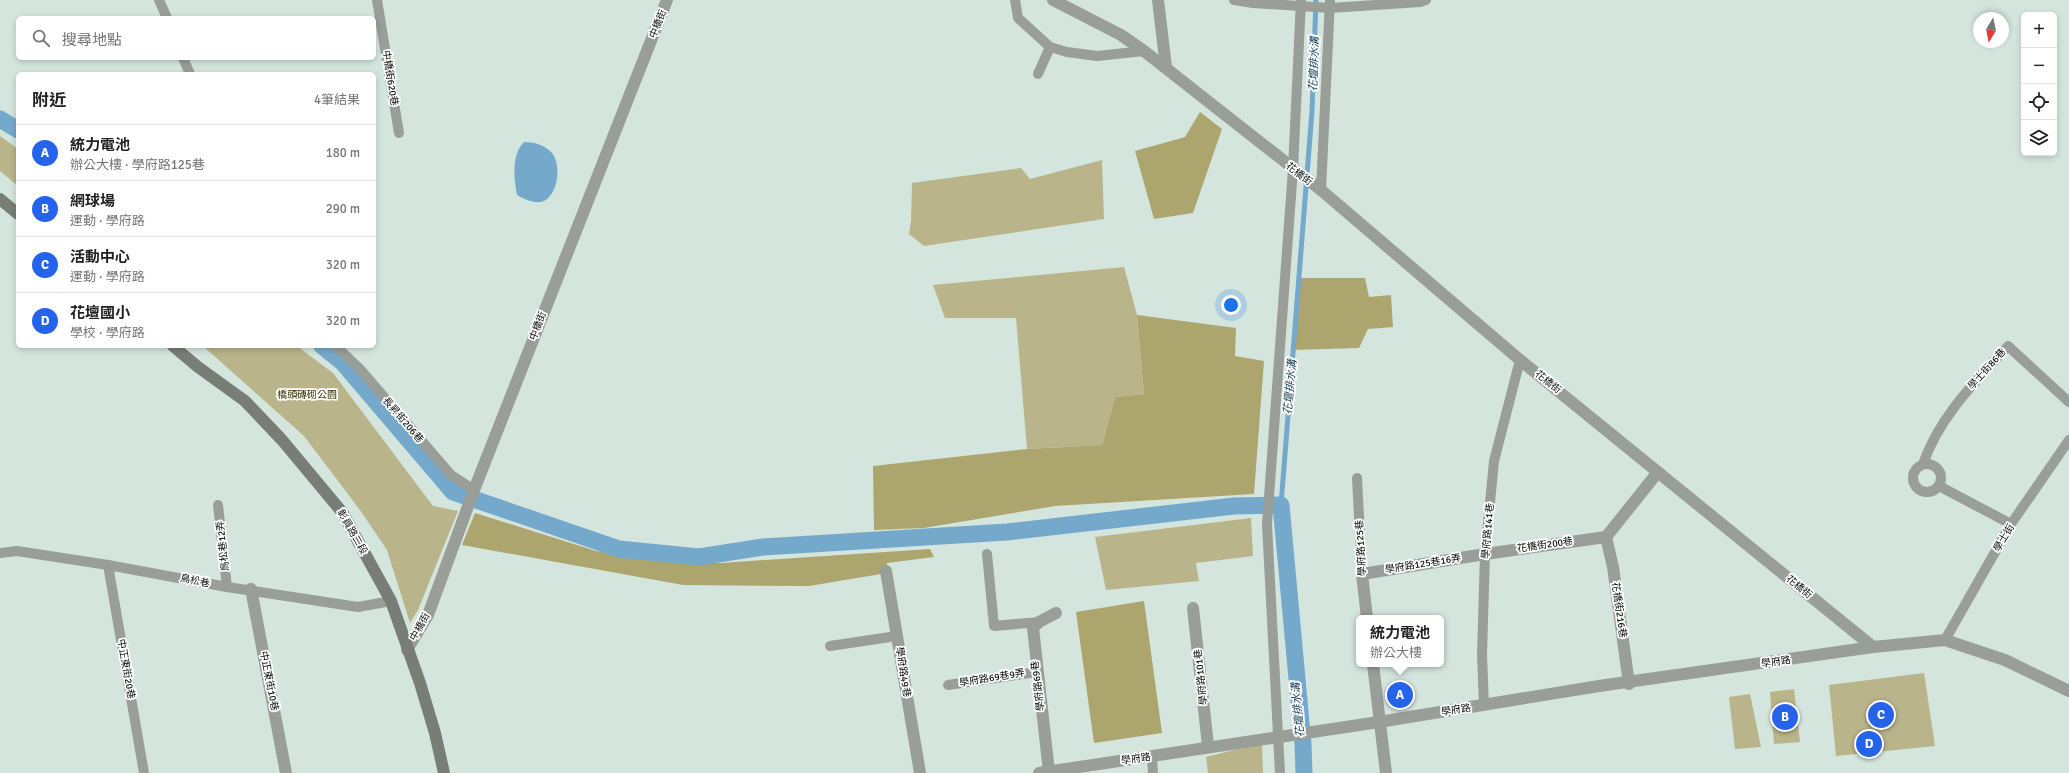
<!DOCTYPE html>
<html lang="zh-TW">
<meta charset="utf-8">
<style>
:root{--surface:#fff;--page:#f6f6f6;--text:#222;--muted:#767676;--line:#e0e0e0;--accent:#2563eb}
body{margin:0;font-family:Signika,"Noto Sans TC",sans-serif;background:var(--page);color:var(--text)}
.controls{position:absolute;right:12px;top:12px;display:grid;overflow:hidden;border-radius:6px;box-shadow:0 2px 6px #0003}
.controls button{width:36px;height:36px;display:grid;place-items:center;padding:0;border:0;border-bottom:1px solid var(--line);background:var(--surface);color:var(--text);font:20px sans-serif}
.compass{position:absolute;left:1973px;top:12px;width:36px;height:36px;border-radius:50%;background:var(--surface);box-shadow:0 2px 6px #0003;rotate:190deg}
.you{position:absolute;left:1231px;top:305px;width:14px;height:14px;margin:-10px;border:3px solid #fff;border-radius:50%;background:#1a73e8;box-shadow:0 0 0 6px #1a73e833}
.badge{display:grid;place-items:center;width:26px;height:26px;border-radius:50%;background:var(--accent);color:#fff;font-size:13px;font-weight:700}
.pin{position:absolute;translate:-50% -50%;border:2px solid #fff;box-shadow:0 1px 4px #0006}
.popup{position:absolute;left:1356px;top:615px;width:88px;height:52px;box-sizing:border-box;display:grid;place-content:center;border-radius:6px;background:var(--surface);filter:drop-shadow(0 1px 3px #0005);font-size:13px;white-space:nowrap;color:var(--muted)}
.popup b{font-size:15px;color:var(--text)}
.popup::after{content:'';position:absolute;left:50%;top:100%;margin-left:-8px;border:8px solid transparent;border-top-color:var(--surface)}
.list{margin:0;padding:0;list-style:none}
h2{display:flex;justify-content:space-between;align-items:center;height:52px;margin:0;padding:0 16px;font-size:17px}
h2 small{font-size:13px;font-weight:400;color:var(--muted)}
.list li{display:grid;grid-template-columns:26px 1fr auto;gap:12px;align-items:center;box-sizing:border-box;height:56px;padding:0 16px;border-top:1px solid var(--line)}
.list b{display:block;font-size:15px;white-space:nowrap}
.list p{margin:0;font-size:13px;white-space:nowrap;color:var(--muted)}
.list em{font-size:13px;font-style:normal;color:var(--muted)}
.icon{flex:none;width:22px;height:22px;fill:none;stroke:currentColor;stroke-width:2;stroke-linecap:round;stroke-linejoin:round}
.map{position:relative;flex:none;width:2069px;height:773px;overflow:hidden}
.search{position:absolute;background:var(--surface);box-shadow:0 2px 6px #0003;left:16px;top:16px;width:360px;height:44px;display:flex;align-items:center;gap:10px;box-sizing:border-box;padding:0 14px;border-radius:6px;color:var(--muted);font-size:15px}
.panel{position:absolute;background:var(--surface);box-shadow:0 2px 6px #0003;left:16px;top:72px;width:360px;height:276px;border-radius:6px}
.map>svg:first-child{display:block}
.green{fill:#bab48b}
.forest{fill:#ada56e}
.water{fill:#75a9cc}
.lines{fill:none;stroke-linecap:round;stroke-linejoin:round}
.stream{stroke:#75a9cc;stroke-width:5}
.canal{stroke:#75a9cc;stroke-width:17}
.service{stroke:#9a9e98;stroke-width:10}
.minor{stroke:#9a9e98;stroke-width:12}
.tertiary{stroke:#9a9e98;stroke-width:12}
.secondary{stroke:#787d75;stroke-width:12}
.labels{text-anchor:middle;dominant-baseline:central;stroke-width:3.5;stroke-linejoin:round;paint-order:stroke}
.street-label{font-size:10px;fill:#090e0c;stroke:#fff}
.park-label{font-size:10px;fill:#363001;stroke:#fff}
.water-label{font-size:11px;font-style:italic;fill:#153f58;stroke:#fff}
</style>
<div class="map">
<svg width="2069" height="773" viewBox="0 0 2069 773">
<rect width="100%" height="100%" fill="#d4e5de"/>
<g class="green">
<path d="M0,136L18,149V186L0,171Z"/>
<path d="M1102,160L1104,219L924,246L909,234L911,221L912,183L1021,168L1030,179Z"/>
<path d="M1124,267L1137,315L1144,394L1115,397L1102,445L1027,449L1016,318H945L933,285Z"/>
<path d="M203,346H297L333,373L433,506L458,511L418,610L410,623L387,550L360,510L304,436Z"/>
<path d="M1251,518L1253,556L1196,563L1199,581L1106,590L1095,537Z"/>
<path d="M1924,673L1935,746L1836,756L1829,685Z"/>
<path d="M1794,689L1800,742L1774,744L1770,692Z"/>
<path d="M1750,694L1761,747L1735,749L1729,697Z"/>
<path d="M1262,743L1263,773H1208L1206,757Z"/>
</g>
<g class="forest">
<path d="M1200,112L1222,129L1193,213L1154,219L1135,151L1185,137Z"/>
<path d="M1299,278H1365L1369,297L1391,295L1393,327L1368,329L1359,348L1291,350Z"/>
<path d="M1137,315L1236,328L1235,356L1264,361L1254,494L1055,506L924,528L874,530L873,466L1027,449L1102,445L1115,397L1144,394Z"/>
<path d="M475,513L596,551L663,561L721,563L930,549L934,557L887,563V573L809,586L683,585L462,545Z"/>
<path d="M1144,601L1162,733L1094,743L1076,612Z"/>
</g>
<path class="water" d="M524,142C534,142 545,145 552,153C562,165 558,198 541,202C532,203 524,199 517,195C514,179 511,155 524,142Z"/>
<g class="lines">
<path class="stream" d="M1281,505L1312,111L1316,0"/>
<g class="canal">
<path d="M0,119L18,130"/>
<path d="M322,346L343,363L453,492L619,549L699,557L763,547L1007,532L1234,506L1281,505L1303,744L1304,773"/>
</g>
<g class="service">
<path d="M159,0L167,18"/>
<path d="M377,0L399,133"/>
<path d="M1015,0L1018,18L1050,47L1067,52L1097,56L1144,51"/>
<path d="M1234,0L1253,3L1330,8L1420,2L1426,0"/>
<path d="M183,58L190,74"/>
<path d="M1038,74L1050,47"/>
<path d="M1321,190L1330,0"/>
<path d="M336,346L360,369L451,475L474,490"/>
<circle cx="1927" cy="478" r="14"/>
<path d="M1923,464C1939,417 1976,381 2008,346L2069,402"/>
<path d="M1357,478L1362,574"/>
<path d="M1939,486L2011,524"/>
<path d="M218,505L227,587"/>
<path d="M0,553L17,551L108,565L227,587L358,607L391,601"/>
<path d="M987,554L994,626L1039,622"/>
<path d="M108,565L144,773"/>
<path d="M1945,640L2011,524L2069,440"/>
<path d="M830,646L897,636"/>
<path d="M948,685L1037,672"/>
<path d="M1484,705L1482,655L1485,554L1494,461L1520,360"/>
<path d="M1152,757L1153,773"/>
<path d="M1280,773L1267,524L1293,169L1301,0"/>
</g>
<g class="minor">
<path d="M1053,0L1121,35L1144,51L1321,190L1520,360L1873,647"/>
<path d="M1158,0L1166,67"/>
<path d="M1606,537L1613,567L1629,684"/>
<path d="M1606,537L1658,472"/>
<path d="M886,571L920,773"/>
<path d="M251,589L286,773"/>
<path d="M1193,608L1208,746"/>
<path d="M1367,618L1362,574L1485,554L1606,537"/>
<path d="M1373,664L1386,773"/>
<path d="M1049,772L1033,628L1039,622L1056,613"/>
<path d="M1039,773L1379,722L1599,686L1873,647L1945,640L2005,660L2069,691"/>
</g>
<path class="tertiary" d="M407,650L428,615L474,490L667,0"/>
<g class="secondary">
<path d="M0,199L18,214"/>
<path d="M173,346L198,367L245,401L282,440L342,512L391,601L420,683L435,733L444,773"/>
</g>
</g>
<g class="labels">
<g class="street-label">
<text transform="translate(658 24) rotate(-68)">中橋街</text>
<text transform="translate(390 78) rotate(81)">中橋街620巷</text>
<text transform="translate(1299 174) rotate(37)">花橋街</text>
<text transform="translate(538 326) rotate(-69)">中橋街</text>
<text transform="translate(1987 369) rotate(-48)">學士街86巷</text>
<text transform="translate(1548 382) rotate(39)">花橋街</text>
<text transform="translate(403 420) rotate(49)">長昇街206巷</text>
<text transform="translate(1488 531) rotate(-85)">學府路141巷</text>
<text transform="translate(352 532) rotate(60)">彰員路二段</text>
<text transform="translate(2004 538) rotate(-59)">學士街</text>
<text transform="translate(1545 545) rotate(-8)">花橋街200巷</text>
<text transform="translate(223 546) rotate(-96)">鳥松巷12弄</text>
<text transform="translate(1361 548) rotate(-93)">學府路125巷</text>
<text transform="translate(1423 564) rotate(-9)">學府路125巷16弄</text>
<text transform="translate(195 581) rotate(11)">鳥松巷</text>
<text transform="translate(1799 587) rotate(39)">花橋街</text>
<text transform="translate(1619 610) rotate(82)">花橋街216巷</text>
<text transform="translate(420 627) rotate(-61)">中橋街</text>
<text transform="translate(1776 662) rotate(-8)">學府路</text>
<text transform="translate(126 669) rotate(80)">中正東街20巷</text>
<text transform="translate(903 672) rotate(81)">學府路49巷</text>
<text transform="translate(1201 677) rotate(-96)">學府路101巷</text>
<text transform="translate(992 678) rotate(-9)">學府路69巷9弄</text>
<text transform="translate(269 681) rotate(79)">中正東街10巷</text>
<text transform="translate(1038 686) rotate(-97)">學府路69巷</text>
<text transform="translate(1456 710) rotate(-9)">學府路</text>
<text transform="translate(1136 759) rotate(-8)">學府路</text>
</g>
<g class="park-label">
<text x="307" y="395">橋頭磚砌公園</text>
</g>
<g class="water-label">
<text transform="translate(1314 64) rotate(-88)">花壇排水溝</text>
<text transform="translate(1290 387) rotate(-85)">花壇排水溝</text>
<text transform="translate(1298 710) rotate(-95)">花壇排水溝</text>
</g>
</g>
</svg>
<div class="controls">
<button>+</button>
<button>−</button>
<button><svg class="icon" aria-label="locate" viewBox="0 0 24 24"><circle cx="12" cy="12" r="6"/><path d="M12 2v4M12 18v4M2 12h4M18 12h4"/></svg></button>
<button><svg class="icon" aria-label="layers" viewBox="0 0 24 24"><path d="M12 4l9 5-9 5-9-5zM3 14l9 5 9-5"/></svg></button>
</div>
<svg class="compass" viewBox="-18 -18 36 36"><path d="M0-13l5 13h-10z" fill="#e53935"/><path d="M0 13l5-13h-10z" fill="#767676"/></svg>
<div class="you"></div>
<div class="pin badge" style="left:1400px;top:695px">A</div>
<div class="popup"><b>統力電池</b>辦公大樓</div>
<div class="pin badge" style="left:1785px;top:717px">B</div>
<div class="pin badge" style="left:1881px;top:715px">C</div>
<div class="pin badge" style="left:1869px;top:744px">D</div>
<div class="search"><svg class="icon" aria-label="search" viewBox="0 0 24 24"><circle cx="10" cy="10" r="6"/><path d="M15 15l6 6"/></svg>搜尋地點</div>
<section class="panel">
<h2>附近<small>4筆結果</small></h2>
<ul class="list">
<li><span class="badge">A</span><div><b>統力電池</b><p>辦公大樓 · 學府路125巷</p></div><em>180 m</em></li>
<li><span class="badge">B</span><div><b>網球場</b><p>運動 · 學府路</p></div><em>290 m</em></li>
<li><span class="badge">C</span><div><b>活動中心</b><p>運動 · 學府路</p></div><em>320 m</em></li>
<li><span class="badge">D</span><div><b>花壇國小</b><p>學校 · 學府路</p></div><em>320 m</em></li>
</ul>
</section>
</div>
